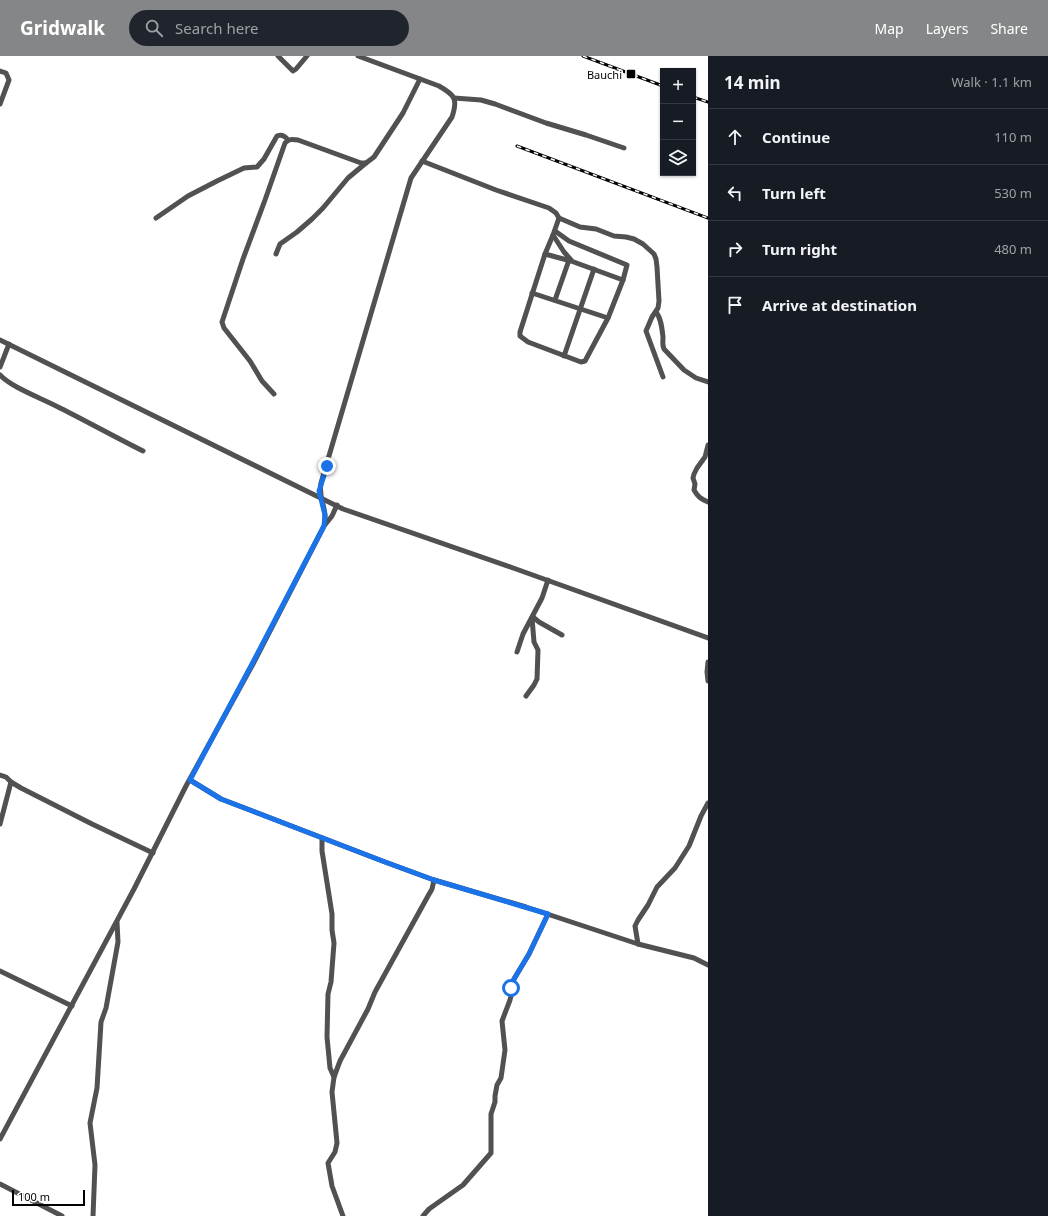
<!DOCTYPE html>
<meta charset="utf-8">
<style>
:root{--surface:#171b24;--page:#20242c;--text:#f1f3f6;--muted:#9ea1a6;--line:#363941;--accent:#858687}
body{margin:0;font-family:"Noto Sans",sans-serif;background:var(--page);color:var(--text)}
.controls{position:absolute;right:12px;top:12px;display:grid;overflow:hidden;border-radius:0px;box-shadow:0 1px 3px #0004}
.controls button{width:36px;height:36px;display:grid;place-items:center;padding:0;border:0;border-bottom:1px solid var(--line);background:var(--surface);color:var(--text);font:20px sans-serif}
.scale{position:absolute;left:12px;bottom:10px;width:73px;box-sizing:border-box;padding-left:4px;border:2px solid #000;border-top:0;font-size:11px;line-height:14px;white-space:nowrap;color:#000;-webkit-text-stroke:3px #fff;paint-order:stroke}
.stop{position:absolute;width:12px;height:12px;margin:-9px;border:3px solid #1a73e8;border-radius:50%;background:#fff}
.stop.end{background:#1a73e8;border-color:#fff;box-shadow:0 1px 4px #0008}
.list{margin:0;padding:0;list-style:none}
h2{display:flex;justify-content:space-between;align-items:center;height:52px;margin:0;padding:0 16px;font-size:17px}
h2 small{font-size:13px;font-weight:400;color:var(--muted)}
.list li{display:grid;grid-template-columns:26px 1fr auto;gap:12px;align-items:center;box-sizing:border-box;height:56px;padding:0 16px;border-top:1px solid var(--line)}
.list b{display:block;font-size:15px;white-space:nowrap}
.list em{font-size:13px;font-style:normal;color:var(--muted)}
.icon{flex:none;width:22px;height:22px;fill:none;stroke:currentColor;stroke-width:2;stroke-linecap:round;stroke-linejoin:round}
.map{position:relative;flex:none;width:708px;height:1160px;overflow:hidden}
header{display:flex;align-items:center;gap:24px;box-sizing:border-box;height:56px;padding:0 20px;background:var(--accent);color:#fff}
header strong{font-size:19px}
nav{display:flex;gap:22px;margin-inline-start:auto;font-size:14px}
.search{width:280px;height:36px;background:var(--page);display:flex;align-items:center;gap:10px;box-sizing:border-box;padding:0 14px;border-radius:22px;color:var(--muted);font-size:15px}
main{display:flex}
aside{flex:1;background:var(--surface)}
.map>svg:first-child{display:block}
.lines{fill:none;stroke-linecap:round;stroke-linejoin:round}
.minor{stroke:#515151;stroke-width:5}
.rail-casing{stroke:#000;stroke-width:3}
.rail{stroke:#fff;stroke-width:1.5;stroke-dasharray:4.5;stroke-linecap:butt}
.route{stroke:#1a73e8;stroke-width:5}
.poi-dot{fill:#000;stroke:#fff;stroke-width:1.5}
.labels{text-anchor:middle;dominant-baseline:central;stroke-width:3.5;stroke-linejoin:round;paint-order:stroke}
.poi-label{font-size:11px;fill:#000;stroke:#fff;text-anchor:end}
</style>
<header>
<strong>Gridwalk</strong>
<div class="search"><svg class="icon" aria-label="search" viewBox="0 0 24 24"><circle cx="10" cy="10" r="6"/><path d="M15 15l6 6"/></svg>Search here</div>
<nav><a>Map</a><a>Layers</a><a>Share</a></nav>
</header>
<main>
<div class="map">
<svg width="708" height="1160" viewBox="0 0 708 1160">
<rect width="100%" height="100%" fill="#fff"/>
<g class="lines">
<g class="minor">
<path d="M278,0L293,15L296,13L307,0"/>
<path d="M0,15L6,17L9,24L0,48"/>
<path d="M454,42L481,44L495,48L546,67L586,79L624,92"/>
<path d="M422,105L496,134L549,152L556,157L559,162L553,179L545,198L520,276V280L528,286L581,306L585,305L608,262L623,224L627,209L569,185L555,175"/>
<path d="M156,162L188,140L217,125L244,112L257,111L264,103L277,80C282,78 285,80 288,84"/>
<path d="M559,162L580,171L596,173L614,180L626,181L634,183L643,188L654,198L656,203L657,211L659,245L658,252L652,261L646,275L663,321"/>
<path d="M553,179L564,196L571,204"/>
<path d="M276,198L280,188L297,176L312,163L323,152L348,122L366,107"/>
<path d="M545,198L571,205L623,224"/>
<path d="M532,237L608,262"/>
<path d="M555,244L569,204"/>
<path d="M656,256C661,262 662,272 663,281C663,285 662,289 664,293L684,314L696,322L708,326"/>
<path d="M0,284L343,453L516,513L708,582"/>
<path d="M564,300L594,213"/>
<path d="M0,311L9,288"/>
<path d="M0,319C12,332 44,343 60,352C88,366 115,381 143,395"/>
<path d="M274,338L262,325L250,305L224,272L222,266L243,203L265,144L285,87C289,83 292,83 298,84L361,107H366L374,101L403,57L420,23"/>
<path d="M708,389L705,401L697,412L694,418L693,422L695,428L694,434C698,441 701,443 708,446"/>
<path d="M325,463C326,450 318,441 321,427L411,122L452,61C458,43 455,39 439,30L358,0"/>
<path d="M533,561L539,566L562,579"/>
<path d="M517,596L523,578L542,542L548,524"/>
<path d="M708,606L707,616L708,625"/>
<path d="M526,640L534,629L537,623L538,594L534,586L532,562"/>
<path d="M0,719L6,721L11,726L21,732L92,768L153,797"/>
<path d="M190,724L221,743L385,806L434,824L526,851L638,888L694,902L708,909"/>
<path d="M0,768L11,726"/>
<path d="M322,782V795L332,858V874L334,887L331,926L328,938L327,981L330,1012L334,1021"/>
<path d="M638,888L635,870L638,864L648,849L657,831L675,812L689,790L701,760L708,747"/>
<path d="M0,915L72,950"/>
<path d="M0,1083L134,833L186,730L253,608L324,470L332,460L337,449"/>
<path d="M0,1128L62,1160"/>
<path d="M93,1160L95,1109L90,1067L97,1032L101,966L106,952L118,886L117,866"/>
<path d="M343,1160L332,1130L328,1107L335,1096L337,1087L332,1036L334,1021L340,1005L368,953L375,936L428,840L432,833L434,824"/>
<path d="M423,1160L429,1153L463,1129L491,1097V1058L495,1046V1040L497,1029L501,1022L505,994L502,965L510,944L511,940V932L514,923L529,898L548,858"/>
</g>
<g class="rail-casing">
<g id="rail">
<path d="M583,0L663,30"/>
<path d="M693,41L708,46"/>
<path d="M517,90L708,162"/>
</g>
</g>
<use href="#rail" class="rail"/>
</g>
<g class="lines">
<path class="route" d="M327,410L319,435L325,459L324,470L252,608L190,724L221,743L385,806L434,824L548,858L529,898L514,923L511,932"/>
</g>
<rect class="poi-dot" x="626" y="13" width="10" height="10" rx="2"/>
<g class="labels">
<g class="poi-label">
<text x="622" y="18">Bauchi</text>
</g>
</g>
</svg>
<div class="controls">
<button>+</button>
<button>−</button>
<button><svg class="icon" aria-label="layers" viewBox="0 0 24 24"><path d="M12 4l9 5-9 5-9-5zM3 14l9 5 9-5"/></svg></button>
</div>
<div class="scale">100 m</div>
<div class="stop" style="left:511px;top:932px"></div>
<div class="stop end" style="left:327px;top:410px"></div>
</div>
<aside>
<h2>14 min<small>Walk · 1.1 km</small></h2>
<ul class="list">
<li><svg class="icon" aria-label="ahead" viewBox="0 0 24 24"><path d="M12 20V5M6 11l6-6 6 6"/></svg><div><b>Continue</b></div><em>110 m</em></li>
<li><svg class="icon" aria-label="left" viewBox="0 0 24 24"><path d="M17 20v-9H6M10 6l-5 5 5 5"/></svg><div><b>Turn left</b></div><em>530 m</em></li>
<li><svg class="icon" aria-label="right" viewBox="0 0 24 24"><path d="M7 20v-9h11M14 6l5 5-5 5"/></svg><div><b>Turn right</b></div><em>480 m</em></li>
<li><svg class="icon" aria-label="arrive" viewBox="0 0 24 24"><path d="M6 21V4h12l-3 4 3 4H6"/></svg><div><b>Arrive at destination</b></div></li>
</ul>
</aside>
</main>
